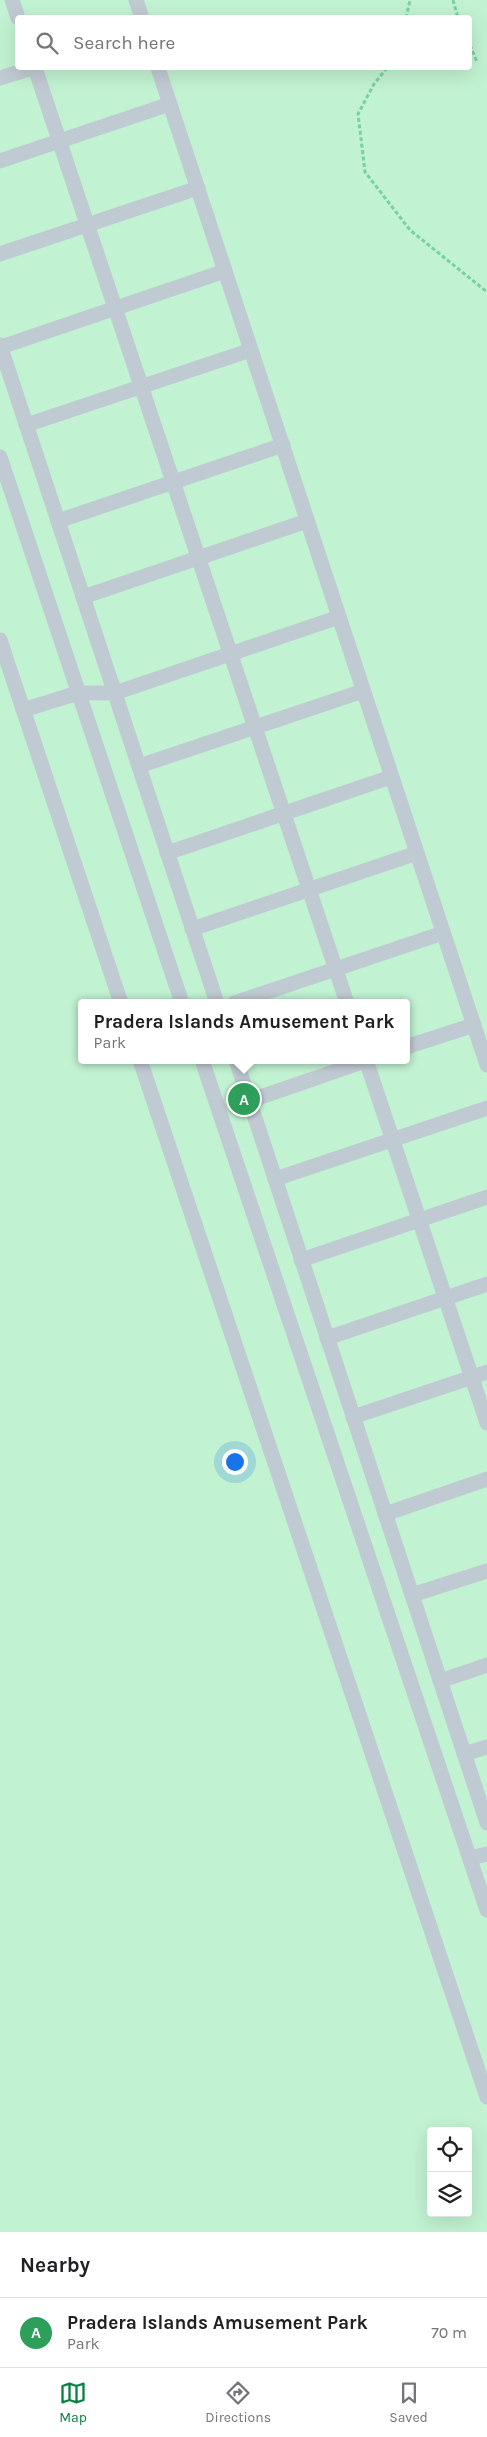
<!DOCTYPE html>
<style>
:root{--surface:#fff;--page:#f2f2f2;--text:#202124;--muted:#757577;--line:#e0e0e0;--accent:#0b8043}
body{margin:0;font-family:Karla,sans-serif;background:var(--page);color:var(--text)}
.controls{position:absolute;right:15px;bottom:15px;display:grid;overflow:hidden;border-radius:5px;box-shadow:0 5px 20px #0002}
.controls button{width:45px;height:45px;display:grid;place-items:center;padding:0;border:0;border-bottom:1px solid var(--line);background:var(--surface);color:var(--text);font:25px sans-serif}
.you{position:absolute;left:234px;top:1461px;width:18px;height:18px;margin:-12px;border:4px solid #fff;border-radius:50%;background:#1a73e8;box-shadow:0 0 0 8px #1a73e833}
.badge{display:grid;place-items:center;width:32px;height:32px;border-radius:50%;background:var(--accent);color:#fff;font-size:16px;font-weight:700}
.pin{position:absolute;translate:-50% -50%;border:2px solid #fff;box-shadow:0 1px 5px #0006}
.popup{position:absolute;left:78px;top:999px;width:332px;height:65px;box-sizing:border-box;display:grid;place-content:center;border-radius:5px;background:var(--surface);filter:drop-shadow(0 1px 4px #0005);font-size:16px;white-space:nowrap;color:var(--muted)}
.popup b{font-size:19px;color:var(--text)}
.popup::after{content:'';position:absolute;left:50%;top:100%;margin-left:-10px;border:10px solid transparent;border-top-color:var(--surface)}
.list{margin:0;padding:0;list-style:none}
h2{display:flex;justify-content:space-between;align-items:center;height:65px;margin:0;padding:0 20px;font-size:21px}
h2 small{font-size:16px;font-weight:400;color:var(--muted)}
.list li{display:grid;grid-template-columns:32px 1fr auto;gap:15px;align-items:center;box-sizing:border-box;height:70px;padding:0 20px;border-top:1px solid var(--line)}
.list b{display:block;font-size:19px;white-space:nowrap}
.list p{margin:0;font-size:16px;white-space:nowrap;color:var(--muted)}
.list em{font-size:16px;font-style:normal;color:var(--muted)}
.icon{flex:none;width:28px;height:28px;fill:none;stroke:currentColor;stroke-width:2;stroke-linecap:round;stroke-linejoin:round}
.map{position:relative;flex:none;width:487px;height:2232px;overflow:hidden}
.search{position:absolute;background:var(--surface);box-shadow:0 5px 20px #0002;left:15px;right:15px;top:15px;height:55px;display:flex;align-items:center;gap:12px;box-sizing:border-box;padding:0 18px;border-radius:5px;color:var(--muted);font-size:19px}
.sheet{height:135px;background:var(--surface)}
nav{display:flex;justify-content:space-around;align-items:center;box-sizing:border-box;height:70px;border-top:1px solid var(--line);background:var(--surface);font-size:14px;color:var(--muted)}
nav a{display:grid;justify-items:center;gap:2px}
nav .on{color:var(--accent)}
.map>svg:first-child{display:block}
.green{fill:#c1f2d1;fill-rule:evenodd}
.lines{fill:none;stroke-linecap:round;stroke-linejoin:round}
.path{stroke:#77d1a0;stroke-width:3;stroke-dasharray:4 2.5;stroke-linecap:butt}
.service{stroke:#c0cad2;stroke-width:15}
</style>
<div class="map">
<svg width="487" height="2232" viewBox="0 0 487 2232">
<rect width="100%" height="100%" fill="#f4f2f2"/>
<path class="green" d="M0,0H487V2232H0ZM18,18H470V68H18ZM81,1003H406V1060H81ZM431,2131H468V2213H431Z"/>
<g class="lines">
<g class="path">
<path d="M453,0L458,18"/>
<path d="M406,18L410,0"/>
<path d="M470,45L477,62"/>
<path d="M387,68L374,84L358,114L365,172L410,230L487,292"/>
</g>
<g class="service">
<path d="M12,0L18,18"/>
<path d="M136,0L142,18"/>
<path d="M35,68L347,1003"/>
<path d="M158,68L487,1065"/>
<path d="M0,78L32,68"/>
<path d="M0,161L170,104"/>
<path d="M0,254L198,188"/>
<path d="M0,345L217,1003"/>
<path d="M1,347L225,271"/>
<path d="M26,425L251,350"/>
<path d="M0,457L182,1003"/>
<path d="M58,521L283,445"/>
<path d="M83,597L307,521"/>
<path d="M0,640L121,1003"/>
<path d="M23,710L78,693H115L339,617"/>
<path d="M139,766L363,691"/>
<path d="M167,853L391,777"/>
<path d="M192,929L417,853"/>
<path d="M234,1003L443,933"/>
<path d="M406,1047L474,1025"/>
<path d="M140,1060L487,2097"/>
<path d="M202,1060L487,1910"/>
<path d="M236,1060L487,1823"/>
<path d="M366,1060L487,1423"/>
<path d="M249,1101L368,1060"/>
<path d="M275,1179L487,1108"/>
<path d="M301,1260L487,1197"/>
<path d="M327,1338L487,1284"/>
<path d="M353,1417L487,1372"/>
<path d="M385,1514L487,1479"/>
<path d="M412,1595L487,1571"/>
<path d="M440,1681L487,1665"/>
<path d="M464,1754L487,1747"/>
<path d="M470,1858L487,1854"/>
</g>
</g>
</svg>
<div class="controls">
<button><svg class="icon" aria-label="locate" viewBox="0 0 24 24"><circle cx="12" cy="12" r="6"/><path d="M12 2v4M12 18v4M2 12h4M18 12h4"/></svg></button>
<button><svg class="icon" aria-label="layers" viewBox="0 0 24 24"><path d="M12 4l9 5-9 5-9-5zM3 14l9 5 9-5"/></svg></button>
</div>
<div class="you"></div>
<div class="pin badge" style="left:244px;top:1099px;background:#2e9e5b">A</div>
<div class="popup"><b>Pradera Islands Amusement Park</b>Park</div>
<div class="search"><svg class="icon" aria-label="search" viewBox="0 0 24 24"><circle cx="10" cy="10" r="6"/><path d="M15 15l6 6"/></svg>Search here</div>
</div>
<section class="sheet">
<h2>Nearby<small></small></h2>
<ul class="list">
<li><span class="badge" style="background:#2e9e5b">A</span><div><b>Pradera Islands Amusement Park</b><p>Park</p></div><em>70 m</em></li>
</ul>
</section>
<nav>
<a class="on"><svg class="icon" aria-label="map" viewBox="0 0 24 24"><path d="M3 6l6-2 6 2 6-2v14l-6 2-6-2-6 2zM9 4v14M15 6v14"/></svg>Map</a>
<a><svg class="icon" aria-label="directions" viewBox="0 0 24 24"><path d="M12 3l9 9-9 9-9-9zM9 14v-3h6M13 9l2 2-2 2"/></svg>Directions</a>
<a><svg class="icon" aria-label="saved" viewBox="0 0 24 24"><path d="M7 4h10v16l-5-4-5 4z"/></svg>Saved</a>
</nav>
